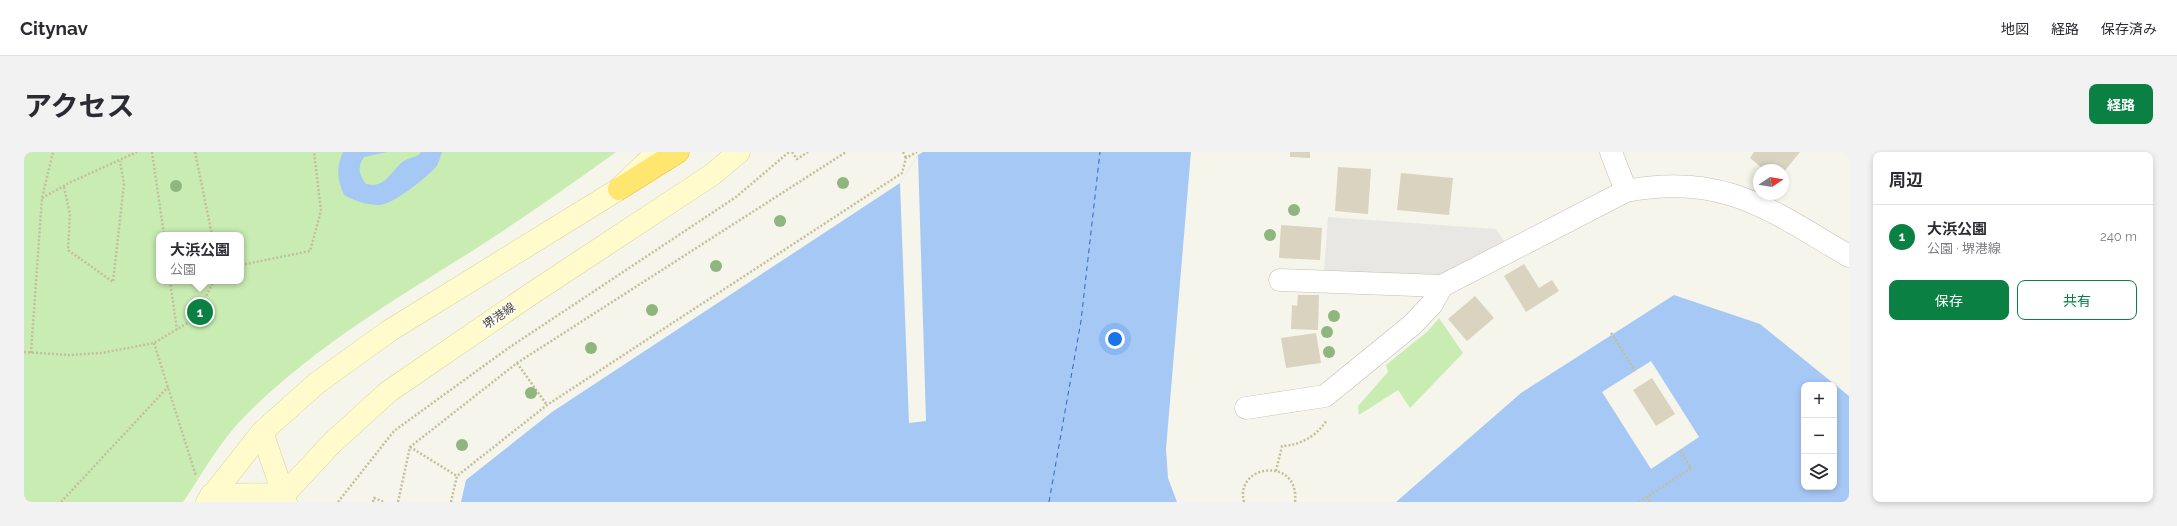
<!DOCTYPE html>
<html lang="ja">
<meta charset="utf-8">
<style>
:root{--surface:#fff;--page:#f2f2f3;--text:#2b2b33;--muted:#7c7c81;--line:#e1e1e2;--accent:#0b8043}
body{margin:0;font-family:Raleway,"Noto Sans JP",sans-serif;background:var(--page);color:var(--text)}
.controls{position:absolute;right:12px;bottom:12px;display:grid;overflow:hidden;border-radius:8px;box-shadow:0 2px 6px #0003}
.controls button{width:36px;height:36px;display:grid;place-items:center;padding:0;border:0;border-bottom:1px solid var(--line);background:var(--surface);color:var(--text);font:20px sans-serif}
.compass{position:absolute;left:1729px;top:12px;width:36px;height:36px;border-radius:50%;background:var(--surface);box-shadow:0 2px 6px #0003;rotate:78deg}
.you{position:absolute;left:1091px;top:187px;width:14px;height:14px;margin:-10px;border:3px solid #fff;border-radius:50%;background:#1a73e8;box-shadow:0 0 0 6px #1a73e833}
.badge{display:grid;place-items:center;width:26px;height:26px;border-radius:50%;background:var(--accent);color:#fff;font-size:13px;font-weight:700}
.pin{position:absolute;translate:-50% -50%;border:2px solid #fff;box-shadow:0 1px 4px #0006}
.popup{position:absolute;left:132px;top:80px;width:88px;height:52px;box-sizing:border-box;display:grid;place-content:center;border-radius:8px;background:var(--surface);filter:drop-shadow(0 1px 3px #0005);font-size:13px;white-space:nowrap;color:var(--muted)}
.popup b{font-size:15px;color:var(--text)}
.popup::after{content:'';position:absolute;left:50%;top:100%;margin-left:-8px;border:8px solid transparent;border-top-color:var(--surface)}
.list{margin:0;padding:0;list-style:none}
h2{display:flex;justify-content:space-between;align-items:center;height:52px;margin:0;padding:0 16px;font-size:17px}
h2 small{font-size:13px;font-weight:400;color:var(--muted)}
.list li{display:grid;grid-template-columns:26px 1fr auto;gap:12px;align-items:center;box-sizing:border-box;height:64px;padding:0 16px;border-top:1px solid var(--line)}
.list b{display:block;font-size:15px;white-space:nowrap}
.list p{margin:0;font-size:13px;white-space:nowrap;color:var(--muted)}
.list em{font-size:13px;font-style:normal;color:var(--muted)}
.actions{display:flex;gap:8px;padding:12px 16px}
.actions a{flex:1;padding:9px 0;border:1px solid var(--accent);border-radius:8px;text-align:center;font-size:14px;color:var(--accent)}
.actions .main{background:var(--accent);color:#fff}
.icon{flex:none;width:22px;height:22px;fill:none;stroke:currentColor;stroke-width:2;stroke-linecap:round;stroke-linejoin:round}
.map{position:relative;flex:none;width:1825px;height:350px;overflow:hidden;border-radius:8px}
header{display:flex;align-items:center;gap:24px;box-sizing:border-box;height:56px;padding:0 20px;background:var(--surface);border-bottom:1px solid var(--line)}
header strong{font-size:19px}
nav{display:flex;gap:22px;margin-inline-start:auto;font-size:14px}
.intro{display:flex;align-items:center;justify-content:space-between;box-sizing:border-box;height:96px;padding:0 24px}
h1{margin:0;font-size:28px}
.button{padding:10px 18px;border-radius:8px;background:var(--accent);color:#fff;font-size:14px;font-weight:700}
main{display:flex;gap:24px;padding:0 24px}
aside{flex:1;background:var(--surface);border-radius:8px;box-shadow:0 2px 6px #0003}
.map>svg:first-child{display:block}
.green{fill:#c9ecb3;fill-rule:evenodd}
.parking{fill:#e8e7e3}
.water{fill:#a6c8f5;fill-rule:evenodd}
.pier{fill:#f6f5eb}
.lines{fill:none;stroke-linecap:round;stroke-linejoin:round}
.ferry{stroke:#2a68bf;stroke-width:1;stroke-dasharray:5 4;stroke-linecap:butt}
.building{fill:#d9d3c0}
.street-casing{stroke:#c3bfad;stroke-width:23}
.secondary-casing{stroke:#d8d299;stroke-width:23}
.highway-casing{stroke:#e6c235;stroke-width:23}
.path{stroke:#c5be9d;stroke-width:2.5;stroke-dasharray:2 2;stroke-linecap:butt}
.street{stroke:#fff;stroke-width:22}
.secondary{stroke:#fffbcd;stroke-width:22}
.highway{stroke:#ffe66e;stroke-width:22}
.tree{fill:#8fb67f}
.labels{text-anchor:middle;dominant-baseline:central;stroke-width:3;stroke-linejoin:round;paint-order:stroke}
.street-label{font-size:12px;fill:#4b4738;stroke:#fff}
</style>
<header>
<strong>Citynav</strong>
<nav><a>地図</a><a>経路</a><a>保存済み</a></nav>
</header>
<div class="intro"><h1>アクセス</h1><a class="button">経路</a></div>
<main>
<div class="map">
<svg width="1825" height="350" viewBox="0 0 1825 350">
<rect width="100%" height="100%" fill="#f6f5eb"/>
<g class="green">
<path d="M0,0H592C544,35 495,69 445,101C368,149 288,197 223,262C197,287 179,321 159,350H0ZM135,83H217V129H135Z"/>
<path d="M1415,166L1439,201L1386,256L1374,238L1335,263L1334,254L1364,220L1362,213L1404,179Z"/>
</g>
<path class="parking" d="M1304,65L1472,77L1481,90L1412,124L1300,119Z"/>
<g class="water">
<path d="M319,0H363L340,5C333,15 335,22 342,32C362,37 367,18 380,9C386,5 393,6 397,0H418C416,5 415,11 412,15C403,25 369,53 355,53C342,53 331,49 320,43C313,27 312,16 319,0Z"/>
<path d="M899,0H1167L1142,297L1144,326L1153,350H437L442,328L528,260L876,31L894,3Z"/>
<path d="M1650,143L1736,172L1825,244V350H1372L1497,241ZM1780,233H1810V335H1780Z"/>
</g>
<g class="pier">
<path d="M894,3L902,269L885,271L876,31Z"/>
<path d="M1627,209L1675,285L1627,317L1578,240Z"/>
</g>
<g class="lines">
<path class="ferry" d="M1025,350L1057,169L1076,0"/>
</g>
<g class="building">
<path d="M1266,0H1286V6L1266,5Z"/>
<path d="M1730,0H1776L1759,21V18H1747L1741,13L1738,16L1726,6Z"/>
<path d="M1314,15L1347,17L1344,62L1311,59Z"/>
<path d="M1377,21L1429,26L1425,63L1373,58Z"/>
<path d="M1257,73L1298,76L1296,108L1255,106Z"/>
<path d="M1500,112L1515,136L1528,128L1535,139L1502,160L1480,124Z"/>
<path d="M1274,143H1295L1294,178L1267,177L1268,153L1273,154Z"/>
<path d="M1451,144L1470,166L1443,189L1424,167Z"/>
<path d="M1292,181L1297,211L1262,216L1257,186Z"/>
<path d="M1628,226L1651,262L1632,274L1609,238Z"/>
</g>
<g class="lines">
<g class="street-casing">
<g id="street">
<path d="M1587,0L1602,39"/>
<path d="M1256,128L1418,134"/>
<path d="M1222,256L1301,244L1388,173L1408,152L1418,134L1602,39C1699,20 1746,58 1825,104"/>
</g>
</g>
<g class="secondary-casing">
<g id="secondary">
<path d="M238,280L262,350"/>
<path d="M187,343L259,342"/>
<path d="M183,350L238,280L293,231L365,179L595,37L633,0"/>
<path d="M253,350L308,291L364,240L504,144L689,22L715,0"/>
</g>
</g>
<g class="highway-casing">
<path id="highway" d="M595,37L654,0"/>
</g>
<g class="path">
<path d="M128,0L140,83"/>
<path d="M171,0L188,83"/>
<path d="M768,0L773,7L784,0"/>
<path d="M879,0L882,6"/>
<path d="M40,35L46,62L44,98L89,130L100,32L96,9"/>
<path d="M18,46L47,30L113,0"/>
<path d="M217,113L286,99L297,59L290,0"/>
<path d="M146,129L153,178"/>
<path d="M1587,181L1611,219"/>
<path d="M130,191L172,324"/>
<path d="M0,200L44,203L78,201L130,191L170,167L190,129"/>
<path d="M7,201L18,46L29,0"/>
<path d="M493,211L523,253"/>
<path d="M386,295L433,324"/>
<path d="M1252,319L1258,294C1278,293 1292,284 1303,268"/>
<path d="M1623,345L1626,350"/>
<path d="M37,350L144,235"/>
<path d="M314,350L370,279L483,197L712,45L765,0"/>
<path d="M349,350L350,346L360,350"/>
<path d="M374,350L386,295L493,211L822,0"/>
<path d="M427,350L433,324L523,253L878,21L882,6L893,0"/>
<path d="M1220,350C1210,312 1276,304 1271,350"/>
<path d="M1615,350L1667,316L1656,298"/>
</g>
<use href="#street" class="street"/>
<use href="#secondary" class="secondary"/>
<use href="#highway" class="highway"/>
</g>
<g class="tree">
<circle cx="819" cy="31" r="6"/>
<circle cx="152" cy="34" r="6"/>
<circle cx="1270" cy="58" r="6"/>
<circle cx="756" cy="69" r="6"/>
<circle cx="1246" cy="83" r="6"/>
<circle cx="692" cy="114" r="6"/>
<circle cx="628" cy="158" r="6"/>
<circle cx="1310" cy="164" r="6"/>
<circle cx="1303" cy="180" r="6"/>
<circle cx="567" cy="196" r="6"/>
<circle cx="1305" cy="200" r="6"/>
<circle cx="507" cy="241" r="6"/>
<circle cx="438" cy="293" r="6"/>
</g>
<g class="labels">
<g class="street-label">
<text transform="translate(475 164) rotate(-35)">堺港線</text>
</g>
</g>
</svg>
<div class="controls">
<button>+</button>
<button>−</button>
<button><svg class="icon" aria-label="layers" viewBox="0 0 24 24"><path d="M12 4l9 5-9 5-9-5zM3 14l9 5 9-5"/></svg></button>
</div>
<svg class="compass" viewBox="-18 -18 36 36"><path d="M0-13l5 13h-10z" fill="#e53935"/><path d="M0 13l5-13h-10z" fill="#7c7c81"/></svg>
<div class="you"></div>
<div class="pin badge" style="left:176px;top:160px">1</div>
<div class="popup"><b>大浜公園</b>公園</div>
</div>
<aside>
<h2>周辺<small></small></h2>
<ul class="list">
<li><span class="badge">1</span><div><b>大浜公園</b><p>公園 · 堺港線</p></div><em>240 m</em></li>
</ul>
<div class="actions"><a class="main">保存</a><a>共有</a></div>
</aside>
</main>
